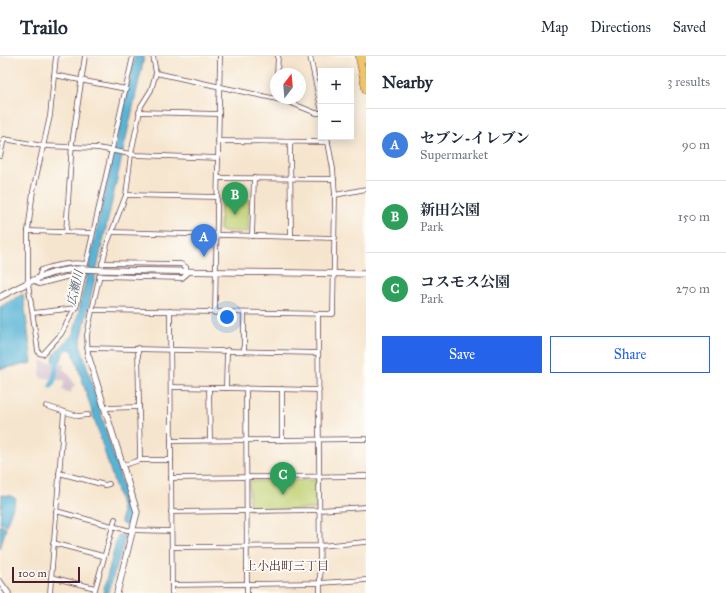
<!DOCTYPE html>
<meta charset="utf-8">
<style>
:root{--surface:#fff;--page:#f6f6f7;--text:#1f2937;--muted:#747a83;--line:#e0e1e3;--accent:#2563eb}
body{margin:0;font-family:"IM FELL Great Primer","Noto Serif JP",serif;background:var(--page);color:var(--text)}
.controls{position:absolute;right:12px;top:12px;display:grid;overflow:hidden;border-radius:0px;box-shadow:0 2px 10px #0003}
.controls button{width:36px;height:36px;display:grid;place-items:center;padding:0;border:0;border-bottom:1px solid var(--line);background:var(--surface);color:var(--text);font:20px sans-serif}
.compass{position:absolute;left:270px;top:12px;width:36px;height:36px;border-radius:50%;background:var(--surface);box-shadow:0 2px 10px #0003;rotate:16deg}
.scale{position:absolute;left:12px;bottom:10px;width:68px;box-sizing:border-box;padding-left:4px;border:2px solid #4a1f2b;border-top:0;font-size:11px;line-height:14px;white-space:nowrap;color:#4a1f2b;-webkit-text-stroke:3px #fdfcf7;paint-order:stroke}
.you{position:absolute;left:227px;top:261px;width:14px;height:14px;margin:-10px;border:3px solid #fff;border-radius:50%;background:#1a73e8;box-shadow:0 0 0 6px #1a73e833}
.badge{display:grid;place-items:center;width:26px;height:26px;border-radius:50%;background:var(--accent);color:#fff;font-size:13px;font-weight:700}
.pin{position:absolute;translate:-50% -33px;filter:drop-shadow(0 1px 2px #0008)}
.pin::after{content:'';position:absolute;top:21px;width:14px;height:12px;background:inherit;clip-path:polygon(0 0,100% 0,50% 100%)}
.list{margin:0;padding:0;list-style:none}
h2{display:flex;justify-content:space-between;align-items:center;height:52px;margin:0;padding:0 16px;font-size:17px}
h2 small{font-size:13px;font-weight:400;color:var(--muted)}
.list li{display:grid;grid-template-columns:26px 1fr auto;gap:12px;align-items:center;box-sizing:border-box;height:72px;padding:0 16px;border-top:1px solid var(--line)}
.list b{display:block;font-size:15px;white-space:nowrap}
.list p{margin:0;font-size:13px;white-space:nowrap;color:var(--muted)}
.list em{font-size:13px;font-style:normal;color:var(--muted)}
.actions{display:flex;gap:8px;padding:12px 16px}
.actions a{flex:1;padding:9px 0;border:1px solid var(--accent);border-radius:0px;text-align:center;font-size:14px;color:var(--accent)}
.actions .main{background:var(--accent);color:#fff}
.map{position:relative;flex:none;width:366px;height:537px;overflow:hidden}
header{display:flex;align-items:center;gap:24px;box-sizing:border-box;height:56px;padding:0 20px;background:var(--surface);border-bottom:1px solid var(--line)}
header strong{font-size:19px}
nav{display:flex;gap:22px;margin-inline-start:auto;font-size:14px}
main{display:flex}
aside{flex:1;background:var(--surface)}
.map>svg:first-child{display:block}
.industrial{fill:#d1bdcc}
.green{fill:#c1d174;stroke:#867850}
.water{fill:#58b4d6;stroke:#516a80}
.lines{fill:none;stroke-linecap:round;stroke-linejoin:round}
.canal{stroke:#58b4d6;stroke-width:5}
.minor-casing{stroke:#643d43;stroke-width:5.5}
.tertiary-casing{stroke:#643d43;stroke-width:7}
.trunk-casing{stroke:#643d43;stroke-width:8}
.minor{stroke:#fff;stroke-width:4}
.tertiary{stroke:#fff;stroke-width:5.5}
.trunk{stroke:#f0c469;stroke-width:7}
.tertiary-bridge-casing{stroke:#643d43;stroke-width:7;stroke-linecap:butt}
.tertiary-bridge{stroke:#fff;stroke-width:5.5}
.labels{text-anchor:middle;dominant-baseline:central;stroke-width:3.5;stroke-linejoin:round;paint-order:stroke}
.water-label{font-size:12px;font-style:italic;fill:#505b6f;stroke:#fdfcf7}
.neighbourhood-label{font-size:12px;fill:#4a1f2b;stroke:#fdfcf7}
</style>
<header>
<strong>Trailo</strong>
<nav><a>Map</a><a>Directions</a><a>Saved</a></nav>
</header>
<main>
<div class="map">
<svg width="366" height="537" viewBox="0 0 366 537">
<rect width="100%" height="100%" fill="#fdfcf7"/>
<filter id="ink" filterUnits="userSpaceOnUse"><feTurbulence type="fractalNoise" baseFrequency=".025" numOctaves="2"/><feDisplacementMap in="SourceGraphic" scale="8" xChannelSelector="R" yChannelSelector="G"/><feConvolveMatrix kernelMatrix="1 2 1 2 8 2 1 2 1" color-interpolation-filters="sRGB"/></filter>
<filter id="wash" filterUnits="userSpaceOnUse"><feTurbulence type="fractalNoise" baseFrequency=".012" numOctaves="4" result="noise"/><feDisplacementMap in="SourceGraphic" scale="16" xChannelSelector="R" yChannelSelector="G"/><feGaussianBlur stdDeviation="0.9" result="paint"/><feColorMatrix in="noise" values="0 0 0 0 0 0 0 0 0 0 0 0 0 0 0 0 0 1.4 0 .05"/><feComposite in="paint" operator="in"/></filter>
<g filter="url(#wash)">
<rect width="100%" height="100%" fill="#f6e5ce"/>
<path class="industrial" d="M41,305L64,308L63,313L69,318L75,330L72,332L71,337L62,334L65,325L40,321Z"/>
<g class="green">
<path d="M221,142L249,143L248,176L220,175Z"/>
<path d="M317,424V453L249,454V425Z"/>
</g>
<g class="water">
<path d="M135,0H144L142,11L80,288L128,447L130,457L128,470L121,467L122,456L120,445L73,295L70,293L64,295L60,306L53,305L54,299L74,277Z"/>
<path d="M23,238L32,307L0,313V251Z"/>
<path d="M2,439L11,440L16,443L6,469L0,467Z"/>
<path d="M0,469L6,472L0,493Z"/>
<path d="M118,479L126,480L108,537H103Z"/>
</g>
<g class="lines">
<path class="canal" d="M51,330L54,324L58,300"/>
</g>
</g>
<g filter="url(#ink)">
<g class="lines">
<g class="minor-casing">
<g id="minor">
<path d="M56,0L50,60L33,135L28,175V227L38,295L39,297L43,298L61,278L77,248L133,0"/>
<path d="M310,0L321,52"/>
<path d="M156,17L286,45L316,57H321"/>
<path d="M277,18L278,0"/>
<path d="M54,19L126,33"/>
<path d="M139,56L219,58"/>
<path d="M218,85L328,86"/>
<path d="M290,86L291,180"/>
<path d="M0,100L4,83L43,90L98,92L136,99L218,102"/>
<path d="M218,122L334,123"/>
<path d="M126,139L217,141"/>
<path d="M335,139L366,133"/>
<path d="M28,175L93,177"/>
<path d="M66,176L72,87L85,0"/>
<path d="M112,176L335,182"/>
<path d="M252,180L254,122"/>
<path d="M99,220L182,222L187,218L186,211L181,208L102,207"/>
<path d="M39,221L41,214C55,209 71,206 86,208"/>
<path d="M34,224L39,228L66,221H83"/>
<path d="M92,254L333,258L335,139L333,113L327,81"/>
<path d="M170,255L172,537"/>
<path d="M33,257L76,252"/>
<path d="M215,257L220,0"/>
<path d="M318,258L320,537"/>
<path d="M87,292L318,297"/>
<path d="M138,292L140,404"/>
<path d="M244,294V257"/>
<path d="M88,299L87,279L95,240L107,188L126,139L131,98L141,50L151,34L156,17L153,0"/>
<path d="M171,331L319,334"/>
<path d="M209,332L210,384"/>
<path d="M226,332L227,294"/>
<path d="M246,332L247,537"/>
<path d="M282,333V384"/>
<path d="M46,350L78,360L88,359"/>
<path d="M105,352L139,351"/>
<path d="M171,385L366,383"/>
<path d="M124,409L140,404H171"/>
<path d="M59,417L105,429L109,428"/>
<path d="M171,422L366,420"/>
<path d="M56,455L127,474L171,475"/>
<path d="M171,456L319,454L366,451"/>
<path d="M53,487L103,500"/>
<path d="M172,491L319,490L366,486"/>
<path d="M51,521L95,532"/>
<path d="M172,529L320,527L366,524"/>
<path d="M50,537L64,356"/>
<path d="M94,537L115,463"/>
</g>
</g>
<g class="tertiary-casing">
<g id="tertiary">
<path d="M103,214L366,218"/>
<path d="M0,241C27,227 52,212 83,213"/>
<path d="M88,299L137,456L117,537"/>
<path d="M0,526L8,537"/>
</g>
</g>
<g class="trunk-casing">
<g id="trunk">
<path d="M359,0L366,34"/>
<path d="M365,0L366,4"/>
</g>
</g>
<use href="#minor" class="minor"/>
<use href="#tertiary" class="tertiary"/>
<use href="#trunk" class="trunk"/>
<g class="tertiary-bridge-casing">
<path id="tertiary-bridge" d="M83,213L103,214"/>
</g>
<use href="#tertiary-bridge" class="tertiary-bridge"/>
</g>
</g>
<g class="labels">
<g class="water-label">
<text transform="translate(75 232) rotate(-77)">広瀬川</text>
</g>
<g class="neighbourhood-label">
<text x="287" y="510">上小出町三丁目</text>
</g>
</g>
</svg>
<div class="controls">
<button>+</button>
<button>−</button>
</div>
<svg class="compass" viewBox="-18 -18 36 36"><path d="M0-13l5 13h-10z" fill="#e53935"/><path d="M0 13l5-13h-10z" fill="#747a83"/></svg>
<div class="scale">100 m</div>
<div class="you"></div>
<div class="pin badge" style="left:204px;top:201px;background:#3f7fe0">A</div>
<div class="pin badge" style="left:235px;top:159px;background:#2e9e5b">B</div>
<div class="pin badge" style="left:283px;top:439px;background:#2e9e5b">C</div>
</div>
<aside>
<h2>Nearby<small>3 results</small></h2>
<ul class="list">
<li><span class="badge" style="background:#3f7fe0">A</span><div><b>セブン-イレブン</b><p>Supermarket</p></div><em>90 m</em></li>
<li><span class="badge" style="background:#2e9e5b">B</span><div><b>新田公園</b><p>Park</p></div><em>150 m</em></li>
<li><span class="badge" style="background:#2e9e5b">C</span><div><b>コスモス公園</b><p>Park</p></div><em>270 m</em></li>
</ul>
<div class="actions"><a class="main">Save</a><a>Share</a></div>
</aside>
</main>
